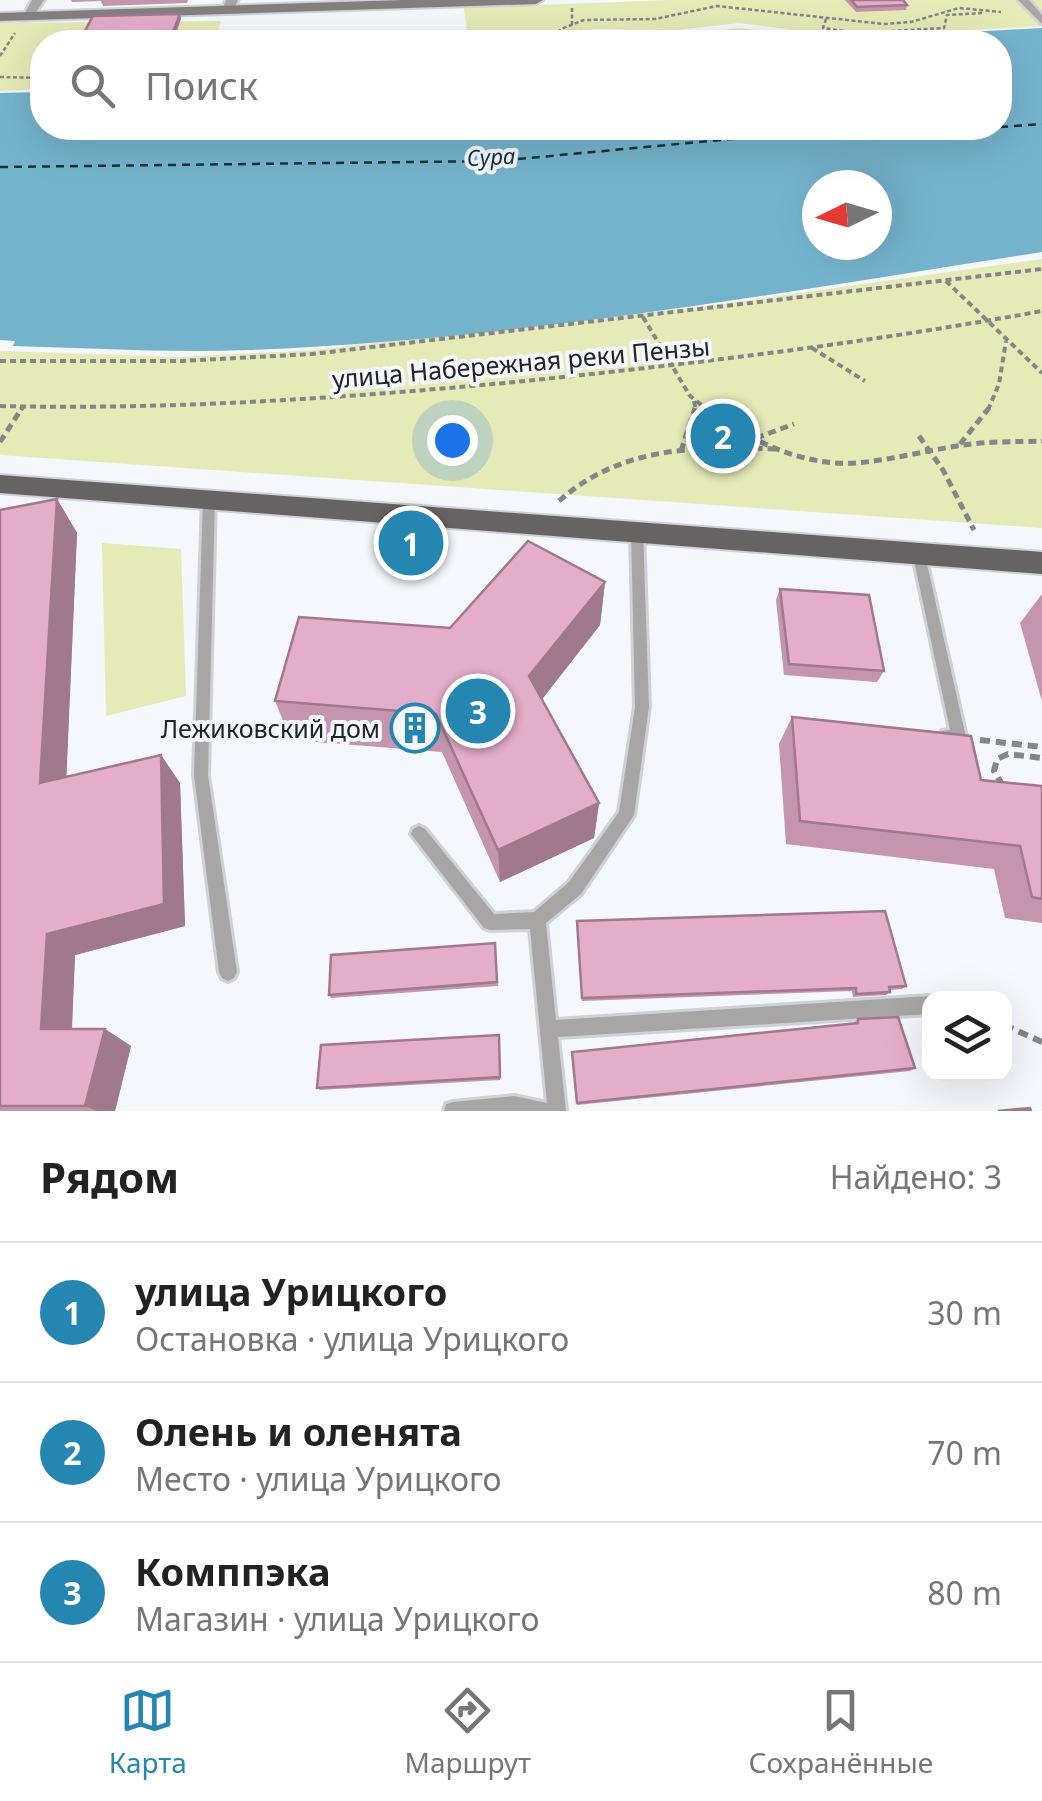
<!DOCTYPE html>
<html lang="ru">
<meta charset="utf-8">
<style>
:root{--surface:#fff;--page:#f6f6f6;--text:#222;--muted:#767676;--line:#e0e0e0;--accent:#2486b1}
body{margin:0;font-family:"Noto Sans",sans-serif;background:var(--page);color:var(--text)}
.controls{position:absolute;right:30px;bottom:30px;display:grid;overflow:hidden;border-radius:20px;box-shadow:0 10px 40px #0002}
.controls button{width:90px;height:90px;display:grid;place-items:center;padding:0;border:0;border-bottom:2px solid var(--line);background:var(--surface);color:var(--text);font:50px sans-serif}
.compass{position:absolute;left:802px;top:170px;width:90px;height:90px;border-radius:50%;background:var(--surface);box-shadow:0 10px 40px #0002;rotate:265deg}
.you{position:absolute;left:452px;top:440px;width:35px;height:35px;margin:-25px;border:8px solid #fff;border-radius:50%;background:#1a73e8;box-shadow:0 0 0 15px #1a73e833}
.badge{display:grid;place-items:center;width:65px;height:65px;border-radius:50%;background:var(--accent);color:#fff;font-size:32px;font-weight:700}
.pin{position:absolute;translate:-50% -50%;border:5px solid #fff;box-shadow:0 2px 10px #0006}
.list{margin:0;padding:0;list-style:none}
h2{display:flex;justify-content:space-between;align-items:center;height:130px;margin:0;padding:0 40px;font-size:42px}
h2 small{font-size:32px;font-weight:400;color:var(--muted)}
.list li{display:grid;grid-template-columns:65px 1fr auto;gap:30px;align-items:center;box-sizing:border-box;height:140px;padding:0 40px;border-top:2px solid var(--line)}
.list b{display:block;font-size:38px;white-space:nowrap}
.list p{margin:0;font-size:32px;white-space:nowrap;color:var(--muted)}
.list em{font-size:32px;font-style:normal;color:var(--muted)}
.icon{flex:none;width:55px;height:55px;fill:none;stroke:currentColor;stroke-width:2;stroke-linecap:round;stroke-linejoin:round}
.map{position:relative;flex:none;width:1042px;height:1111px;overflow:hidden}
.search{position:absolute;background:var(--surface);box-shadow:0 10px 40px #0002;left:30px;right:30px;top:30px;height:110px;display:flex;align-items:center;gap:25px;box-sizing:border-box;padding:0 35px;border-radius:40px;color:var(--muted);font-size:38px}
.sheet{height:550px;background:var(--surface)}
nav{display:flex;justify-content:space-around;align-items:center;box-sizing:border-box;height:140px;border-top:2px solid var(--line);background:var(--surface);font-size:28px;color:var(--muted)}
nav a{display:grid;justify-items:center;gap:5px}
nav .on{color:var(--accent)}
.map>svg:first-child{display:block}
.green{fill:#e6eab6}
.water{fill:#75b3cc;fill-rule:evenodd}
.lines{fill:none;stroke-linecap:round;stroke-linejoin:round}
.ferry{stroke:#15333f;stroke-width:2.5;stroke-dasharray:8 6;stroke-linecap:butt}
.service-casing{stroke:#ced1d5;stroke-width:6}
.pedestrian-casing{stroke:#ced1d5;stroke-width:5}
.minor-casing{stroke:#ced1d5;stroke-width:5}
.secondary-casing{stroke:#ced1d5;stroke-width:4}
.primary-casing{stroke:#ced1d5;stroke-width:4}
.path-far3{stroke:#848689;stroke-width:2.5;stroke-dasharray:4 2.5;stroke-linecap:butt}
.path-far2{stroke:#848689;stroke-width:4;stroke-dasharray:6 4;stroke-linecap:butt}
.path-far1{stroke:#848689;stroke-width:5;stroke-dasharray:8 5;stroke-linecap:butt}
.path{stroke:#848689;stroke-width:6;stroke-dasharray:10 6;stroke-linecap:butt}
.service{fill:#a8a5a5;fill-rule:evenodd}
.pedestrian{fill:#a8a5a5;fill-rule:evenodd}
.minor{fill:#a8a5a5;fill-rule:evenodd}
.secondary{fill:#837f7f;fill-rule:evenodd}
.primary{fill:#686363;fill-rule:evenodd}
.wall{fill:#c495ad}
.shaded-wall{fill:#a0798d}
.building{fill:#e4adc9;stroke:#a0798d;stroke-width:2.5}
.labels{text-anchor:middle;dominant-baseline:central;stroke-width:8;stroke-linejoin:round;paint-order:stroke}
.far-water-label{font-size:22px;font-style:italic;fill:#15333f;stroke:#f4f7fc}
.street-label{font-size:25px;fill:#222325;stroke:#f4f7fc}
.poi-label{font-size:25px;fill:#222325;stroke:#f4f7fc;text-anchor:end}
</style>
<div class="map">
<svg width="1042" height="1111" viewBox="0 0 1042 1111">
<rect width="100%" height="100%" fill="#f4f7fc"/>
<g class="green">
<path d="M670,0H1042V26L848,37L739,23L677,30L595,29L574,34L564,42H469L464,11V8Z"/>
<path d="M221,21L215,42H42V89L0,91V23Z"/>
<path d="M740,28L826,40L582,42C603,23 649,35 676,35C697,34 719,30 740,28Z"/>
<path d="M1042,259V528L0,455V351L181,357L313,350L700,307Z"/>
<path d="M102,543L181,549L186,696L106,716Z"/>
</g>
<path class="water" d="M1042,28V252C779,293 514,340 247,350C169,353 91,348 13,346L15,341L0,340V93L42,92V128H1000V42H792ZM817,185H877V245H817Z"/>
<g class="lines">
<g class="ferry">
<path d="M1000,127L1042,124"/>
<path d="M0,167L497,161L731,139L981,128"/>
</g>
<g class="service-casing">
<g id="service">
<path d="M209,495L215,499L208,775L237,972L234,978L228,981L222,978L219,972L194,775L203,499Z"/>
<path d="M637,526L643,531L649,707L634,815L581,894L546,923L556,1020L930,996L935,998H930V1014L558,1037L566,1111H444L446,1104L453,1102L514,1096L547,1103L530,929L490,930L484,928L411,834L413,829L419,826L425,829L494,914L534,912L569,882L619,812L635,707L631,531Z"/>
<path d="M918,546L922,548L924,551L966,737L964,742L959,744L942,741L940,736L942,731L950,730L912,551L914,548Z"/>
</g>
</g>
<g class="pedestrian-casing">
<path id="pedestrian" d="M1018,0H1029L1042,15V24Z"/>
</g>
<g class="minor-casing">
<g id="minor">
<path d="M32,0H44L31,20H21Z"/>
<path d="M226,0H238L233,12L222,9Z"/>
</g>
</g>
<g class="secondary-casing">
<path id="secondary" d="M403,0H543L536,4L0,21V13Z"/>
</g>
<g class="primary-casing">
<path id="primary" d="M0,475L1042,552V574L0,493Z"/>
</g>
<g class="path-far3">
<path d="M572,8V25"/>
<path d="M826,19L823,28L858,33L944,28L947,15L984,13"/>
<path d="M549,42L561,29L584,20L655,19L717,6L884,24L911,22L959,8L1001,12"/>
<path d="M0,56L15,33"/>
<path d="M0,77L42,78"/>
</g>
<g class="path-far2">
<path d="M946,281L1042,373"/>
<path d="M643,317L690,396L708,410"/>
<path d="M812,348L865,381"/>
<path d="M0,361H181L312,354L1042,269"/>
<path d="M694,401L696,410"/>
<path d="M0,406C173,410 344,398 515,382C692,364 867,343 1042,311"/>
<path d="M21,410L23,407"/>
<path d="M988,410L999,384L1006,341"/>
</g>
<g class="path-far1">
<path d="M705,408C745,439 804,467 856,463C892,460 928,450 964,445C989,441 1016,442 1042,441"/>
<path d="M919,436L943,470L974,530"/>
<path d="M756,438L794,424"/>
<path d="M0,442L22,408"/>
<path d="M960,444L989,408"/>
<path d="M681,451L695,408"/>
<path d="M559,501C621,446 697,446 776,449"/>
</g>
<g class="path">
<path d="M980,740L1042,747"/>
<path d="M1003,786L994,771L997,759L1008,754L1042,758"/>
<path d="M1004,1025L1042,1042"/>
</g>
<use href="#service" class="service"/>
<use href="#pedestrian" class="pedestrian"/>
<use href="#minor" class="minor"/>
<use href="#secondary" class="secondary"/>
<use href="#primary" class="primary"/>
</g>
<g class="wall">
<path d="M71,0H188L187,3L103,6L101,1L72,2Z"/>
<path d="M845,0H903L907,5L906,10L856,12Z"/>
<path d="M57,499L77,533L66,777L161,755L180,783L185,926L75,955L72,1029H105L131,1046L115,1111H0V510Z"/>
<path d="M605,582L600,625L542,699L599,803L594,838L500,882L442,752L291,740L275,701L450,628Z"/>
<path d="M780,589L884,671L877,682L784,675L776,600Z"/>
<path d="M1042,594V701L1020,623Z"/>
<path d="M792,717L981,780L1042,786V923L1005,918L994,869L786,844L779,744Z"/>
<path d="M577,921L906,986L902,989L890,990V992L886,995L853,997L852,991L582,1001Z"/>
<path d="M495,943L498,986L331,998L329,995Z"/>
<path d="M858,1019L915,1068L910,1071L577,1105L572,1052L854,1023Z"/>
<path d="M499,1038L500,1080L320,1090L317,1088Z"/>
</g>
<g class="shaded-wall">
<path d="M180,14L181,19L173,42H169Z"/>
<path d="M57,499L77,533L65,810L40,783Z"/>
<path d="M605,582L600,625L529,716V676Z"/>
<path d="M161,755L180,783L185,926L75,955L71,1045L41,1029L47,934Z"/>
<path d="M599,803L594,838L500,882L498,850Z"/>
<path d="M105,1029L131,1046L115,1111H97L85,1106Z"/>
</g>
<g class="building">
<path d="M851,0H903L907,5L857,7Z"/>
<path d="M180,14L169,42H79L93,16Z"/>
<path d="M57,499L40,783L161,755L164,904L47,934L41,1029H105L85,1106H0V510Z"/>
<path d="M528,541L605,582L529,676L599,803L498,850L436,714L275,701L299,617L450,628Z"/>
<path d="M780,589L869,595L884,671L789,664Z"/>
<path d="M792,717L971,736L981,780L1042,786V899L1032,897L1020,846L800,821Z"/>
<path d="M885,911L906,986L889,987L890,992L856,994V988L582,998L577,921Z"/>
<path d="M495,943L497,982L329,995L331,955Z"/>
<path d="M898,1017L915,1068L577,1103L572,1052L858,1023V1019Z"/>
<path d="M499,1035L500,1077L317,1088L321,1045Z"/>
<path d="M1030,1108L1031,1111H998Z"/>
</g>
<defs>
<g id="building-ring" transform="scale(2.5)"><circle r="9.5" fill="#f4f7fc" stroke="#2486b1" stroke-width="1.5"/><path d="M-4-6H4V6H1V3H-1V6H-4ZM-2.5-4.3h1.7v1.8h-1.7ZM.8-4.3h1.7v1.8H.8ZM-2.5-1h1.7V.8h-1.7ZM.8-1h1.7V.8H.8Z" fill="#2486b1"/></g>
</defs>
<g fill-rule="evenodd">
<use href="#building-ring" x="415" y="728"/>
</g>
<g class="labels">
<g class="far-water-label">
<text transform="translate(491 156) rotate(-3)">Сура</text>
</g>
<g class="street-label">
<text transform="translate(521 362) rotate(-5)">улица Набережная реки Пензы</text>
</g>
<g class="poi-label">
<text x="380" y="728">Лежиковский дом</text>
</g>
</g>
</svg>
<div class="controls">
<button><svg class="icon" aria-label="layers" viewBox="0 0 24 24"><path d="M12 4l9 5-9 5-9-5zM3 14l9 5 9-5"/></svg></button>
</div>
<svg class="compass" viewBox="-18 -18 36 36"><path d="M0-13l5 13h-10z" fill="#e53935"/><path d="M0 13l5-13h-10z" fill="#767676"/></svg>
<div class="you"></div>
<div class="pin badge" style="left:411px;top:543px">1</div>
<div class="pin badge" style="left:723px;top:436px">2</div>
<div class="pin badge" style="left:478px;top:711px">3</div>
<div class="search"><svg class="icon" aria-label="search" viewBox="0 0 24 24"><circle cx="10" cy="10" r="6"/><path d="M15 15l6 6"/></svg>Поиск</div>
</div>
<section class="sheet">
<h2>Рядом<small>Найдено: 3</small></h2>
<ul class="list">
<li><span class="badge">1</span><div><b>улица Урицкого</b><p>Остановка · улица Урицкого</p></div><em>30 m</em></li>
<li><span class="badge">2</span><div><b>Олень и оленята</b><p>Место · улица Урицкого</p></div><em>70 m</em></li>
<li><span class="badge">3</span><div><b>Комппэка</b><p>Магазин · улица Урицкого</p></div><em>80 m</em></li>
</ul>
</section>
<nav>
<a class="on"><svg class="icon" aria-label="map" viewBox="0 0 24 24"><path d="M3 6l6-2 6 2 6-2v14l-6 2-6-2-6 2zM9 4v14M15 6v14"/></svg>Карта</a>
<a><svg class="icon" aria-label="directions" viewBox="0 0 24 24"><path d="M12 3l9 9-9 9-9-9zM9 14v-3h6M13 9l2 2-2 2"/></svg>Маршрут</a>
<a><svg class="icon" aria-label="saved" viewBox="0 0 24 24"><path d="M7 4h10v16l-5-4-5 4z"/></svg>Сохранённые</a>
</nav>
